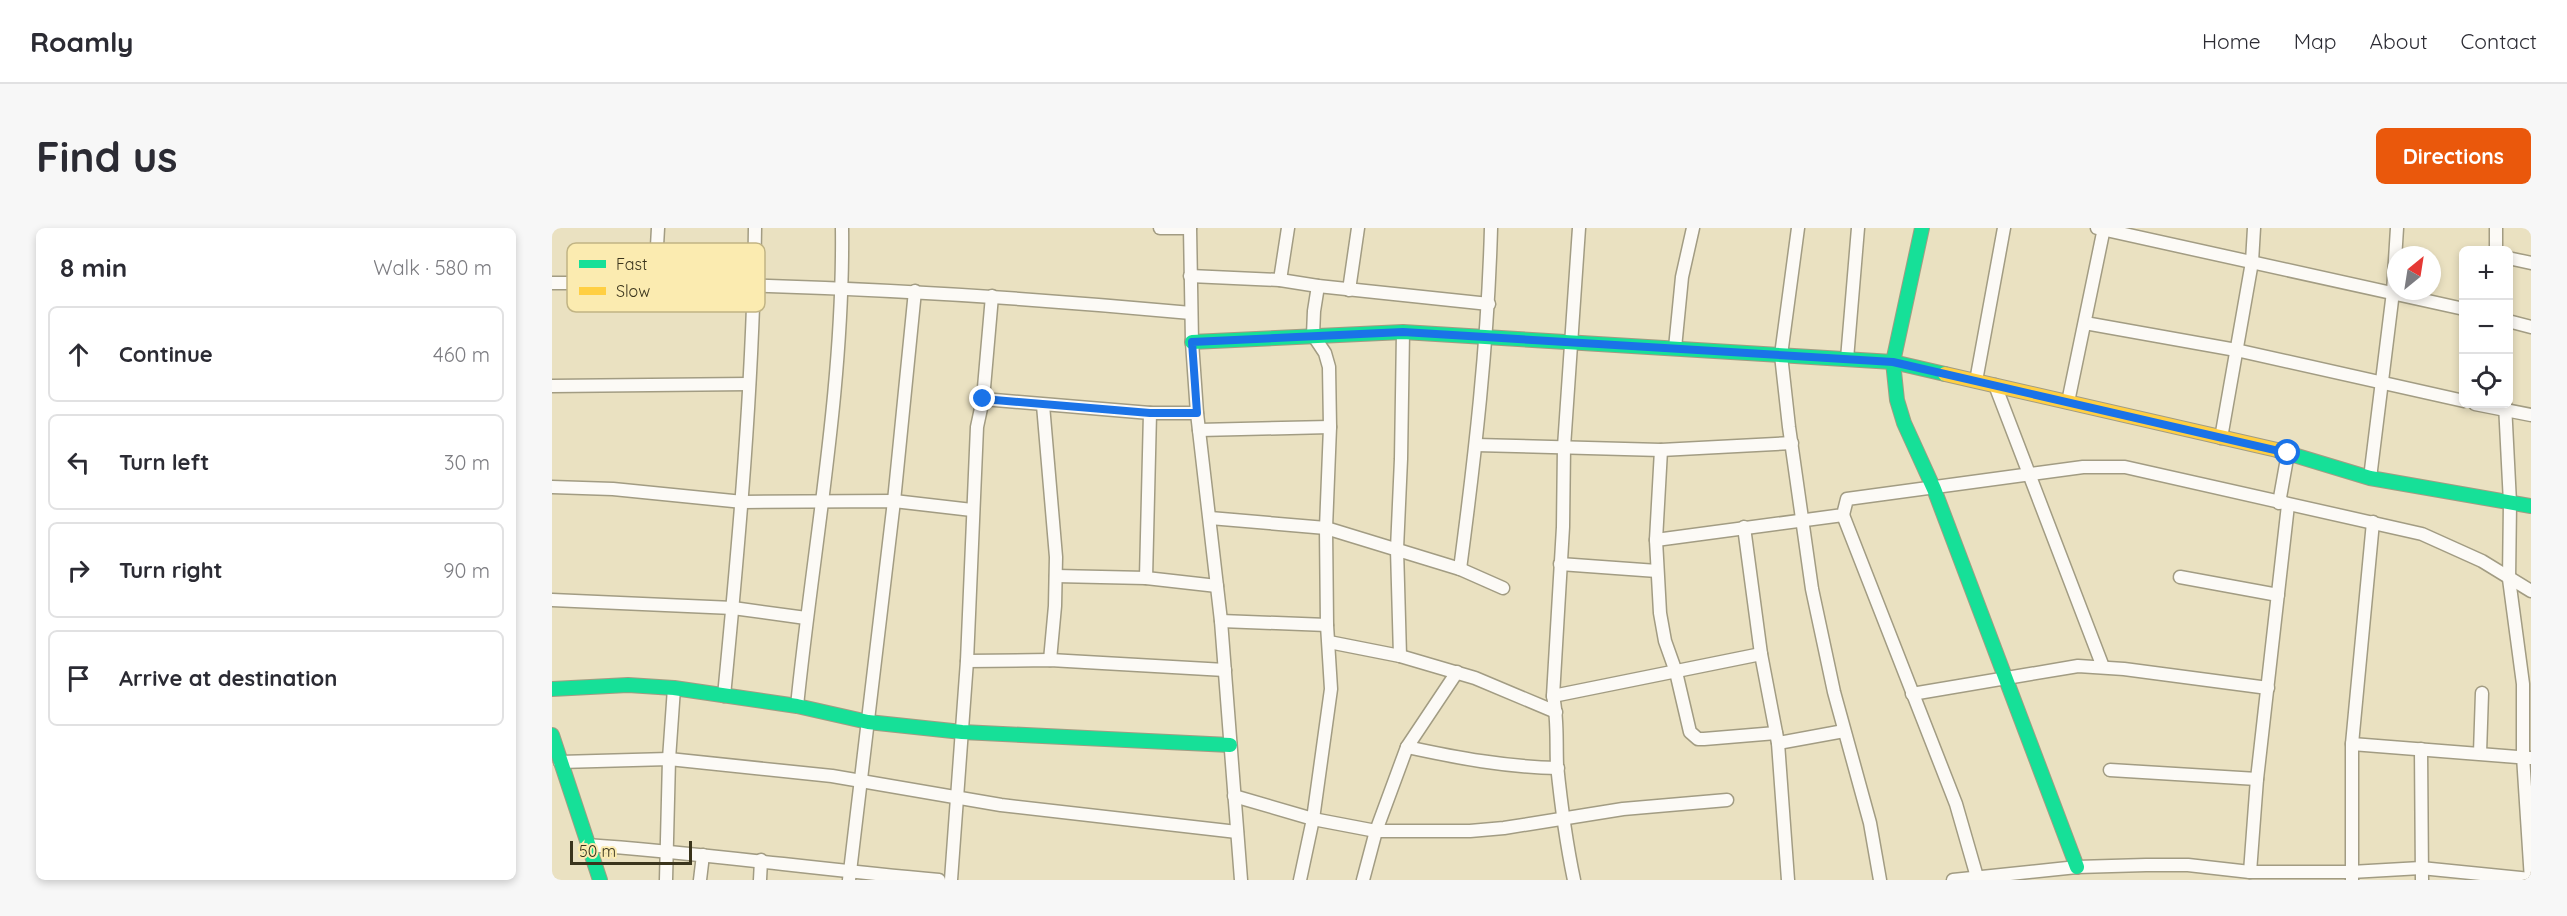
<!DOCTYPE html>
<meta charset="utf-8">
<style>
:root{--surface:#fff;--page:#f7f7f7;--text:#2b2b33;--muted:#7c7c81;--line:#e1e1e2;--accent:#ea580c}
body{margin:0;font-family:Quicksand,sans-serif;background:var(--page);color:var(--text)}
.controls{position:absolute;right:18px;top:18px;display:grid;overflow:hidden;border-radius:9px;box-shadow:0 3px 9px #0003}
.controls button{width:54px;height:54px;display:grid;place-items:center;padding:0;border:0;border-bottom:2px solid var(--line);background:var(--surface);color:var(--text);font:30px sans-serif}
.compass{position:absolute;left:1835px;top:18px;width:54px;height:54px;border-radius:50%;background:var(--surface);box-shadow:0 3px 9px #0003;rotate:30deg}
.scale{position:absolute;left:18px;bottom:15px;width:122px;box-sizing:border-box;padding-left:6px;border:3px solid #3a341c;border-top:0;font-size:16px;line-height:21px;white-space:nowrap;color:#3a341c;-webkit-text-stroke:4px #fbebb0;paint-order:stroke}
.stop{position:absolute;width:18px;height:18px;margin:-14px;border:4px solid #1a73e8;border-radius:50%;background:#fff}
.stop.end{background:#1a73e8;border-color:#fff;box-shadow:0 2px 6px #0008}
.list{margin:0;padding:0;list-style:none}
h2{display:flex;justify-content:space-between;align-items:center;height:78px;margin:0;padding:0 24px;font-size:26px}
h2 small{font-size:20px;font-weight:400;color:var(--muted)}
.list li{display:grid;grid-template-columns:39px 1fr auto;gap:18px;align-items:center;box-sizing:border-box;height:96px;margin:0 12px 12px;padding:0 12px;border:2px solid var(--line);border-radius:9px}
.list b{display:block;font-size:22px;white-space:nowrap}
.list em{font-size:20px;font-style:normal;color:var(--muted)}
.icon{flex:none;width:33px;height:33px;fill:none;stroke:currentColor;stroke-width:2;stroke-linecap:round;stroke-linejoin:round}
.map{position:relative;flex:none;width:1979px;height:652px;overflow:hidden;border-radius:9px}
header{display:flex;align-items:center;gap:36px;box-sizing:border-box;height:84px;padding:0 30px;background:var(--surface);border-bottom:2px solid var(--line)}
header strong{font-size:28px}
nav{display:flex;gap:33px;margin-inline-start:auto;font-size:21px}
.intro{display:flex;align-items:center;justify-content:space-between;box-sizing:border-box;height:144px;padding:0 36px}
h1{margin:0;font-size:42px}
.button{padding:15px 27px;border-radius:9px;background:var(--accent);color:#fff;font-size:21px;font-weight:700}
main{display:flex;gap:36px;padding:0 36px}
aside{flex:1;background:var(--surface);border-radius:9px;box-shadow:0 3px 9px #0003}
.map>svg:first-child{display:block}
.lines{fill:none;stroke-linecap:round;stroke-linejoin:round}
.street-casing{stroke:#a29c83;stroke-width:15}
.fast-casing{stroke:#a29c83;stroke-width:16}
.slow-casing{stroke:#a29c83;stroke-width:16}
.street{stroke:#fcfaf6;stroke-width:12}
.fast{stroke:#16e098;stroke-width:14}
.slow{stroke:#ffcf43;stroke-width:14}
.route{stroke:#1a73e8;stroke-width:8}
.key{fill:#fbebb0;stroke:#c1b484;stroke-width:1.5}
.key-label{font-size:16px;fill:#3a341c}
</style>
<header>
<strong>Roamly</strong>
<nav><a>Home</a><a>Map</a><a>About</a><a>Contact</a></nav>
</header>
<div class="intro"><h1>Find us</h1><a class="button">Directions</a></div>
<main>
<aside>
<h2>8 min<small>Walk · 580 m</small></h2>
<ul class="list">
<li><svg class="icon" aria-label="ahead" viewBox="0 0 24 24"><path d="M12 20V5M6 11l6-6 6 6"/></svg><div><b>Continue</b></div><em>460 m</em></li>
<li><svg class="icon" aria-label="left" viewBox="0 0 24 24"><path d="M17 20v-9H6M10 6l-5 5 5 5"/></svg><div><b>Turn left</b></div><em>30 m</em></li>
<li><svg class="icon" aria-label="right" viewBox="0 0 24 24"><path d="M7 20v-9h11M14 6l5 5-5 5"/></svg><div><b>Turn right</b></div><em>90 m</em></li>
<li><svg class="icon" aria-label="arrive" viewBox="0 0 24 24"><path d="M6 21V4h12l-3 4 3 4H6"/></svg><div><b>Arrive at destination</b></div></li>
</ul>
</aside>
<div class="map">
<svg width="1979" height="652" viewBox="0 0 1979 652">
<rect width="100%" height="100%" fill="#eae1c1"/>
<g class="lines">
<g class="street-casing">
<g id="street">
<path d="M608,0H638"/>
<path d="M638,0L640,114L645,185L669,393L689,652"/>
<path d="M1246,0L1229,127L1237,199L1260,361L1282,464L1318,595L1328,652"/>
<path d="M1545,0L1912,81"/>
<path d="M1944,22V0"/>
<path d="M1956,30L1979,35"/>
<path d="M638,48L728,52L766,58L937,76"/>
<path d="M728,52L736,0"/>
<path d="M0,55C214,54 426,65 639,85"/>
<path d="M103,55L106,0"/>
<path d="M797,62L806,0"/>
<path d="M1956,93L1979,99"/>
<path d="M1533,95L1684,122L1912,173"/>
<path d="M1123,120L1130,49L1141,0"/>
<path d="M1295,131L1306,0"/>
<path d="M1424,153L1452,0"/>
<path d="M1443,157L1551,439"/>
<path d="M0,158L197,156"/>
<path d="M431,171L598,185H645"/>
<path d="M1516,174L1552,0"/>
<path d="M1923,176L1979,187"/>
<path d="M1953,176L1958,275L1957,351L1971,456V528L1979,652"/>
<path d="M491,177L504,329L503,378L498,432"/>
<path d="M647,202L778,199"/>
<path d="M1669,210L1700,34L1702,0"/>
<path d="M924,217L1109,222L1240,215"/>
<path d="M1109,222L1104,312L1108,385L1113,413L1124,444L1138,504L1146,511H1152L1224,505"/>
<path d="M1818,250L1841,64L1845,0"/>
<path d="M0,259L61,261L191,274L342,273L420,282"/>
<path d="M1727,275L1736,225"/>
<path d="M1291,287L1404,576L1425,649"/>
<path d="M658,290L774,300L908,341L951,360"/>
<path d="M1192,299L1209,426L1226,515L1236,652"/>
<path d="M1104,312L1291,287L1295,271L1531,239H1573L1870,306L1930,333L1979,363"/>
<path d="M1008,336L1105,343"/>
<path d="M908,341C923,228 936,114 939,0"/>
<path d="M504,348L594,350L665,358"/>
<path d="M1628,349L1726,367"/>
<path d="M594,350L598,185"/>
<path d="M0,372L181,380L254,390"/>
<path d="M669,393L775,397"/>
<path d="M777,414L848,428L923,450L1004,484"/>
<path d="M848,428L845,321L849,231L851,104"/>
<path d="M415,433L498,432L673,442"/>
<path d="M1360,466L1526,438L1572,441L1716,460"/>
<path d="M172,468C187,313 201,157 203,0"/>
<path d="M1001,468L1209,426"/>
<path d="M245,478C261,320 292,160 290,0"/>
<path d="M1226,515L1292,503"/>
<path d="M1800,516L1978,530"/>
<path d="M855,519C906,530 954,539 1006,540"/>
<path d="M1869,521L1870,652"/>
<path d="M1928,525L1930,465"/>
<path d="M8,534L117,531L280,548L449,577L685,604"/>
<path d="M1558,542L1705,551"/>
<path d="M682,568L761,591L824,603H918L952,600L1071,581L1175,572"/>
<path d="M35,617C152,625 269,642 387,652"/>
<path d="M1698,644L1705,551L1736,277"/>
<path d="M114,652L117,531L122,460"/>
<path d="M148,652L151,627"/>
<path d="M208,652L209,632"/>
<path d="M297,652L342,273L363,63"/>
<path d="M399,652L415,433L425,199L431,171L440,68"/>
<path d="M748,652L761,591L779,461L775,397L774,300L778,199L777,139L773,125L761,107L762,83L766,58"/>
<path d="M811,652L824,603L855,519L905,444"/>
<path d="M1022,652C1014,614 1009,576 1005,537C1004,514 1006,491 1001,468L1011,299L1012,219L1027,0"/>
<path d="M1401,652L1525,639L1594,637H1636L1698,644H1799L1869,640L1979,651"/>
<path d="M1800,652V516L1821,294"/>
</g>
</g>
<g class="fast-casing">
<g id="fast">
<path d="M1370,0L1341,134L1345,172L1352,195L1382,261L1525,639"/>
<path d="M640,114L851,104L1341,134L1393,146"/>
<path d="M1725,222L1818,250L1979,278"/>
<path d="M0,461L76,457L122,460L245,478L316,494L410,504L678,517"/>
<path d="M0,507L48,652"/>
</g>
</g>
<g class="slow-casing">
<path id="slow" d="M1393,146L1725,222"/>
</g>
<use href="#street" class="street"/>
<use href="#fast" class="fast"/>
<use href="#slow" class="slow"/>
</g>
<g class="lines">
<path class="route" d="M431,171L598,185H645L640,114L851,104L1341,134L1736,225"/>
</g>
<rect x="15" y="15" width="198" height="69" rx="9" class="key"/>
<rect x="27" y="32" width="27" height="8" fill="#16e098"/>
<rect x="27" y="59" width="27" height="8" fill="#ffcf43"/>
<g class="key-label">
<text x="64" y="42">Fast</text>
<text x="64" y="69">Slow</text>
</g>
</svg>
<div class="controls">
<button>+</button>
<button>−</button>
<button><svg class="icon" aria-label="locate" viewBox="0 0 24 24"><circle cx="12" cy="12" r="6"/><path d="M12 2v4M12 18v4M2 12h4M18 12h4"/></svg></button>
</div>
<svg class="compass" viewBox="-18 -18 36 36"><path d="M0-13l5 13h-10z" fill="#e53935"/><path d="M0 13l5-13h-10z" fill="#7c7c81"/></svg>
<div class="scale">50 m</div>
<div class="stop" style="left:1736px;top:225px"></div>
<div class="stop end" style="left:431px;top:171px"></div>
</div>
</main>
